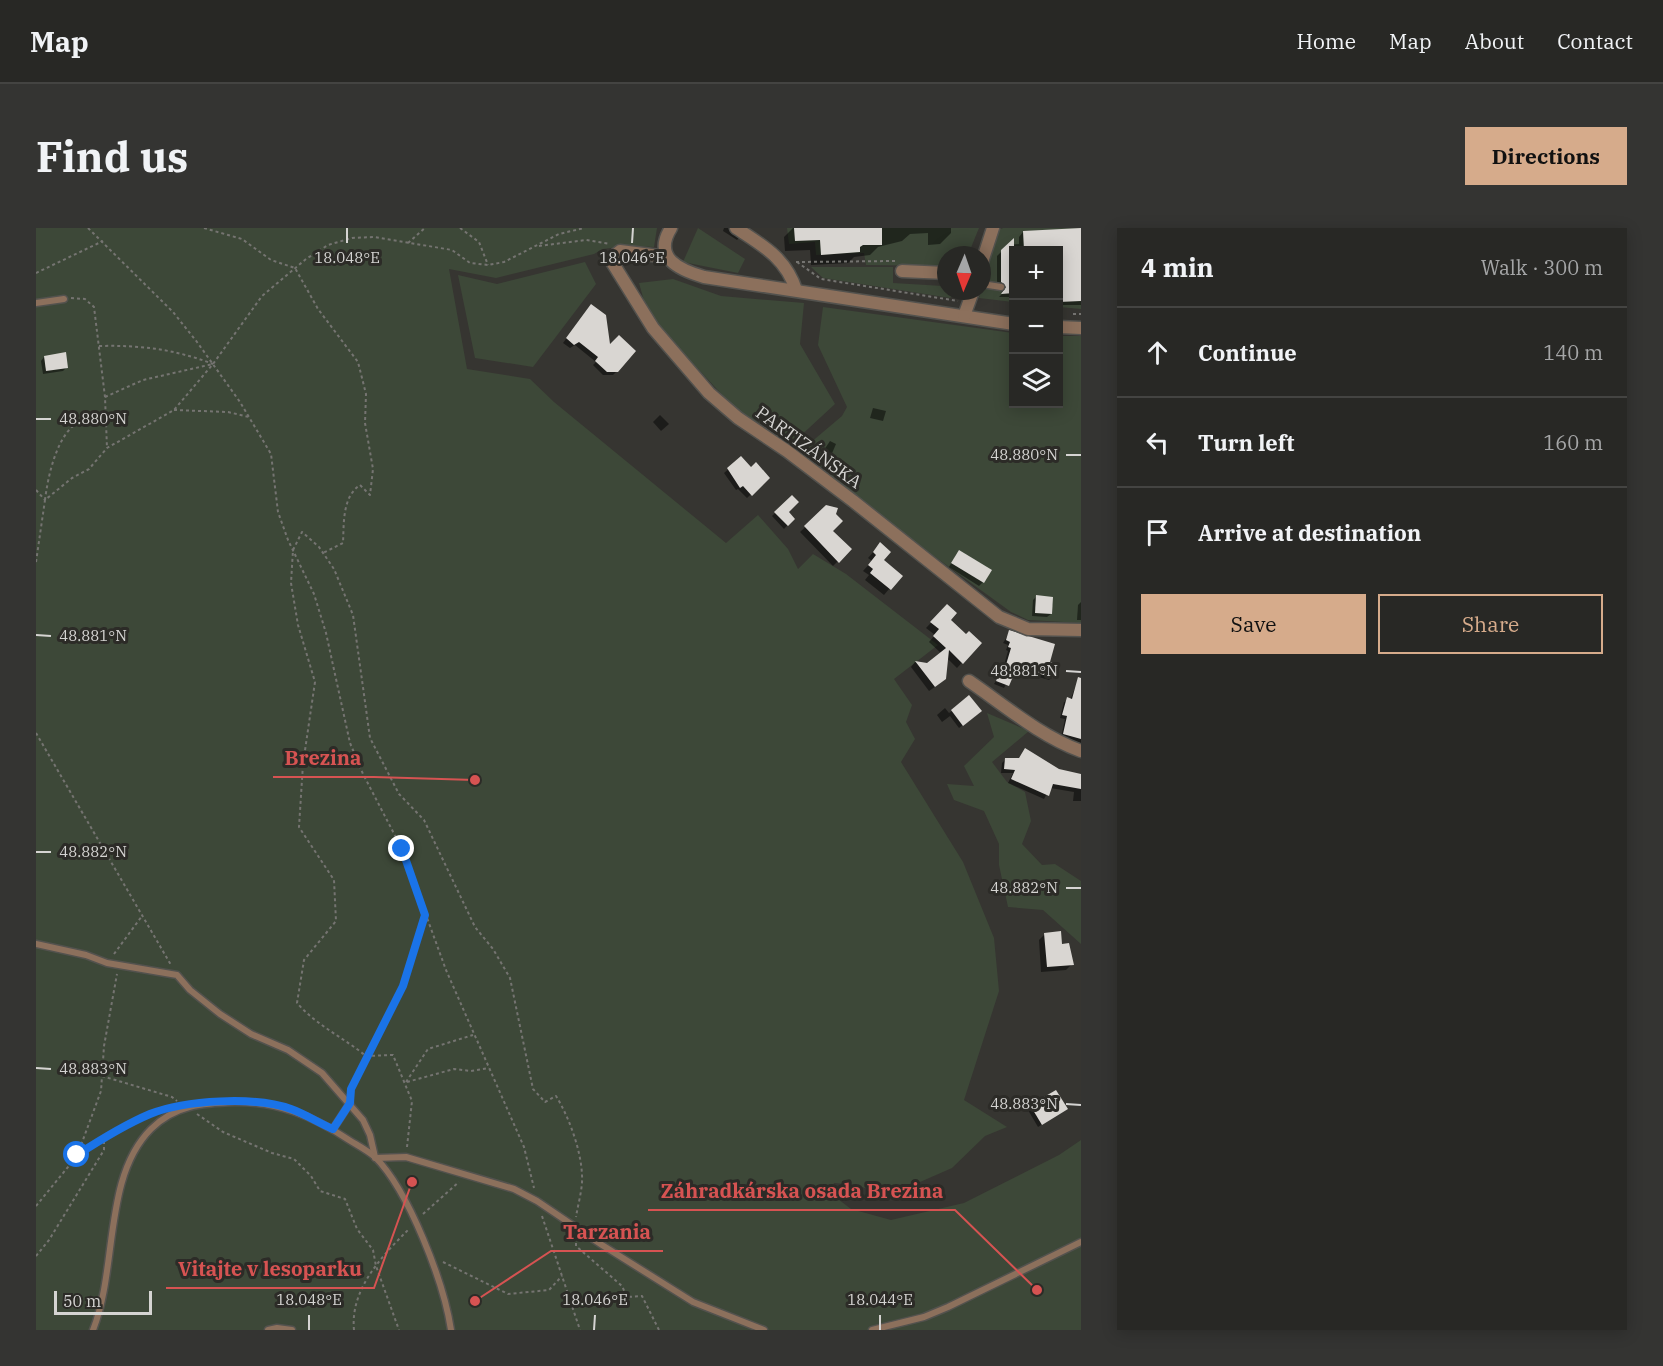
<!DOCTYPE html>
<meta charset="utf-8">
<style>
:root{--surface:#282825;--page:#343432;--text:#f1f3f6;--muted:#a5a6a7;--line:#444442;--accent:#d6ab8b}
body{margin:0;font-family:"IBM Plex Serif",serif;background:var(--page);color:var(--text)}
.controls{position:absolute;right:18px;top:18px;display:grid;overflow:hidden;border-radius:0px;box-shadow:0 3px 15px #0003}
.controls button{width:54px;height:54px;display:grid;place-items:center;padding:0;border:0;border-bottom:2px solid var(--line);background:var(--surface);color:var(--text);font:30px sans-serif}
.compass{position:absolute;left:901px;top:18px;width:54px;height:54px;border-radius:50%;background:var(--surface);box-shadow:0 3px 15px #0003;rotate:182deg}
.scale{position:absolute;left:18px;bottom:15px;width:98px;box-sizing:border-box;padding-left:6px;border:3px solid #d5d4d2;border-top:0;font-size:16px;line-height:21px;white-space:nowrap;color:#d5d4d2;-webkit-text-stroke:4px #2c2b27;paint-order:stroke}
.stop{position:absolute;width:18px;height:18px;margin:-14px;border:4px solid #1a73e8;border-radius:50%;background:#fff}
.stop.end{background:#1a73e8;border-color:#fff;box-shadow:0 2px 6px #0008}
.list{margin:0;padding:0;list-style:none}
h2{display:flex;justify-content:space-between;align-items:center;height:78px;margin:0;padding:0 24px;font-size:26px}
h2 small{font-size:20px;font-weight:400;color:var(--muted)}
.list li{display:grid;grid-template-columns:39px 1fr auto;gap:18px;align-items:center;box-sizing:border-box;height:90px;padding:0 24px;border-top:2px solid var(--line)}
.list b{display:block;font-size:22px;white-space:nowrap}
.list em{font-size:20px;font-style:normal;color:var(--muted)}
.actions{display:flex;gap:12px;padding:18px 24px}
.actions a{flex:1;padding:14px 0;border:2px solid var(--accent);border-radius:0px;text-align:center;font-size:21px;color:var(--accent)}
.actions .main{background:var(--accent);color:#111}
.icon{flex:none;width:33px;height:33px;fill:none;stroke:currentColor;stroke-width:2;stroke-linecap:round;stroke-linejoin:round}
.map{position:relative;flex:none;width:1045px;height:1102px;overflow:hidden;border-radius:0px}
header{display:flex;align-items:center;gap:36px;box-sizing:border-box;height:84px;padding:0 30px;background:var(--surface);border-bottom:2px solid var(--line)}
header strong{font-size:28px}
nav{display:flex;gap:33px;margin-inline-start:auto;font-size:21px}
.intro{display:flex;align-items:center;justify-content:space-between;box-sizing:border-box;height:144px;padding:0 36px}
h1{margin:0;font-size:42px}
.button{padding:15px 27px;border-radius:0px;background:var(--accent);color:#111;font-size:21px;font-weight:700}
main{display:flex;gap:36px;padding:0 36px}
aside{flex:1;background:var(--surface);border-radius:0px;box-shadow:0 3px 15px #0003}
.map>svg:first-child{display:block}
.green{fill:#3d4838}
.shadow{fill:#0007}
.building{fill:#d9d6d2}
.lines{fill:none;stroke-linecap:round;stroke-linejoin:round}
.service-casing{stroke:#53524e;stroke-width:9}
.minor-casing{stroke:#53524e;stroke-width:15}
.path{stroke:#757471;stroke-width:2;stroke-dasharray:3 3;stroke-linecap:butt}
.service{stroke:#8c705c;stroke-width:6}
.minor{stroke:#8c705c;stroke-width:12}
.route{stroke:#1a73e8;stroke-width:8}
.ticks{fill:none;stroke:#d5d4d2;stroke-width:2}
.labels{text-anchor:middle;dominant-baseline:central;stroke-width:6;stroke-linejoin:round;paint-order:stroke}
.street-label{font-size:18px;fill:#d5d4d2;stroke:#2c2b27}
.ticks-label{font-size:15px;text-anchor:middle;fill:#d5d4d2;stroke:#2c2b27;stroke-width:6;stroke-linejoin:round;paint-order:stroke}
.leader{fill:none;stroke:#d65352;stroke-width:2}
.callout-dot{fill:#d65352;stroke:#2c2b27;stroke-width:2}
.callout-label{font-size:20px;text-anchor:middle;font-weight:bold;fill:#d65352;stroke:#2c2b27;stroke-width:6;stroke-linejoin:round;paint-order:stroke}
</style>
<header>
<strong>Map</strong>
<nav><a>Home</a><a>Map</a><a>About</a><a>Contact</a></nav>
</header>
<div class="intro"><h1>Find us</h1><a class="button">Directions</a></div>
<main>
<div class="map">
<svg width="1045" height="1102" viewBox="0 0 1045 1102">
<rect width="100%" height="100%" fill="#363531"/>
<g class="green">
<path d="M0,0H621L618,19L591,18L567,21L558,26L460,50L413,41L431,141L494,151L518,174L690,315L722,287L752,321L762,341L777,326L810,346L902,417L858,451L876,477L870,494L879,511L865,534L927,634L958,710L963,763L928,872L971,899L949,908L916,940L852,968L820,957L798,955L794,965L815,981L855,992L928,975L1023,927L1045,912V1102H0Z"/>
<path d="M662,0L709,31L702,45L647,34Z"/>
<path d="M751,0H943L932,27H910V38L830,37L828,25L780,27L779,14L753,16Z"/>
<path d="M967,0H1045V81L1023,79V22H978L977,74L943,70L962,2Z"/>
<path d="M549,34L560,56L497,139L439,130L422,47L461,56Z"/>
<path d="M775,39H857V55L907,58L910,53V63H921L914,70L787,50Z"/>
<path d="M637,51L685,68L768,75L764,116L799,176L760,212L703,185L612,87L603,55Z"/>
<path d="M787,79L977,105L978,176H1023V108H1045V395L992,392L975,384L873,310L773,229L767,221L806,188L811,179L782,117Z"/>
<path d="M951,485L993,503L956,534L971,554L989,564L995,593L986,616L1006,637L1019,636L1045,653V716L1007,682L972,679L963,637V616L948,583L918,572L911,556L938,558L928,538L958,509Z"/>
</g>
<g class="shadow">
<path d="M688,0H712L701,12L687,3Z"/>
<path d="M757,0H915V5L904,16L892,17V5L874,6L866,13L842,19L834,27L818,29L812,35L775,37L774,22L749,23L748,9Z"/>
<path d="M1045,2V77H1023V22H978V69H963L967,65L961,58V28L972,17L983,16V9L987,4Z"/>
<path d="M552,81L573,120L581,143L577,147H567L557,137L560,134L539,117L534,120L527,115Z"/>
<path d="M8,129L31,139L27,143L7,146L5,133Z"/>
<path d="M837,180L850,183L847,193L834,190Z"/>
<path d="M624,187L633,196L625,203L617,194Z"/>
<path d="M794,213L800,216L794,230L786,225Z"/>
<path d="M705,230L714,241L732,250L711,270L702,261L700,262L688,245Z"/>
<path d="M756,269L751,284L757,291L748,301L736,288Z"/>
<path d="M791,279L795,303L814,321L797,338L764,304Z"/>
<path d="M839,322L846,332L864,348L848,367L829,352L833,347L827,343L836,333L832,330Z"/>
<path d="M920,327L947,354L943,358L913,339Z"/>
<path d="M1001,368L1015,386L1011,389L996,388L997,372Z"/>
<path d="M1045,374V392H1041L1042,377Z"/>
<path d="M911,378L913,392L930,407L944,415L921,440L911,430L903,456L893,463L875,439L879,434L892,437L906,426L893,414L899,407L890,400Z"/>
<path d="M974,404L1012,435L1017,449L1013,452L978,442L968,460L958,456L967,441L972,423L970,422L972,417L967,415Z"/>
<path d="M1040,458L1045,459V515L1025,509L1029,491L1024,490L1028,474L1034,472Z"/>
<path d="M909,480L913,485L916,483L940,487L923,500L914,488L906,494L901,487Z"/>
<path d="M989,522L1023,543L1045,547V573H1037L1038,564L1014,560L1008,571L972,555L977,545H965L966,535L970,531H982Z"/>
<path d="M1009,706L1024,717L1036,736L1030,742L1005,744L1003,712Z"/>
<path d="M995,878L1030,881L1002,899L992,882Z"/>
</g>
<g class="building">
<path d="M758,0H846V17H827L824,19V24L785,27L784,12L759,13Z"/>
<path d="M1045,0V73L1023,74V22H988L987,3Z"/>
<path d="M978,10V65L965,66L970,59L965,54V22Z"/>
<path d="M555,76L570,87L574,116L583,107L600,123L582,144H571L559,133L562,129L543,114L538,117L530,110Z"/>
<path d="M30,124L32,140L10,143L8,128Z"/>
<path d="M705,228L715,239L720,234L734,250L716,268L707,258L704,260L691,240Z"/>
<path d="M756,267L763,274L753,284L759,291L752,298L738,284Z"/>
<path d="M790,277L802,280L800,286L807,293L797,303L816,321L803,335L768,298Z"/>
<path d="M844,314L855,324L848,332L867,348L855,362L834,345L837,341L832,337L840,327L837,324Z"/>
<path d="M923,322L956,342L948,355L915,335Z"/>
<path d="M1000,367L1017,369L1016,386L999,385Z"/>
<path d="M911,376L921,385L915,392L930,406L933,403L946,415L927,436L913,422L910,451L899,459L879,433L891,435L910,420L897,408L903,401L894,394Z"/>
<path d="M973,402L1019,416L1014,434L1022,437L1018,450L981,439L973,458L960,453L966,439L969,440L975,420L972,419L974,414L970,412Z"/>
<path d="M1042,449L1045,450V511L1027,506L1031,488L1026,487L1031,469L1036,471Z"/>
<path d="M933,467L946,483L927,498L915,482Z"/>
<path d="M989,520L1023,541L1045,546V561L1017,556L1013,568L975,551L979,542L968,541L969,530H983Z"/>
<path d="M1025,703L1026,716L1033,715L1038,737L1011,739L1008,705Z"/>
<path d="M1020,862L1032,881L1006,897L994,877Z"/>
</g>
<g class="lines">
<g class="service-casing">
<g id="service">
<path d="M946,56L965,59"/>
<path d="M0,75L28,71"/>
<path d="M0,716L50,727L71,735L141,747L154,762L184,786L215,806L252,822L286,845L327,892L334,907L339,929"/>
<path d="M297,901L314,875"/>
<path d="M339,930L370,929L478,961L501,973L566,1017L657,1074L728,1102"/>
<path d="M57,1102C82,1039 67,949 115,901C139,877 167,875 199,874C241,873 277,888 313,912C321,917 331,922 339,929C373,963 408,1055 415,1102"/>
<path d="M232,1102L241,1100L256,1102"/>
<path d="M836,1102L888,1089L912,1079L1045,1014"/>
</g>
</g>
<g class="minor-casing">
<g id="minor">
<path d="M635,0C616,30 644,42 668,49L978,96"/>
<path d="M700,0C726,17 750,30 760,62"/>
<path d="M631,29L584,23L578,28L576,34L617,100L673,165L702,190L751,223L817,273L963,389L992,401L1045,402"/>
<path d="M946,34L957,0"/>
<path d="M866,43L910,45"/>
<path d="M928,88L937,63"/>
<path d="M1023,99L1045,100"/>
<path d="M933,453C968,477 1004,508 1045,523"/>
</g>
</g>
<g class="path">
<path d="M52,0L137,84L161,114L204,174L235,226L242,284L252,312L278,366L290,405L314,515L327,546L366,621L410,742L488,919L498,960"/>
<path d="M168,0L206,11L235,32L259,40L282,81L322,134L330,166L329,195L337,241L334,267L324,257C306,269 308,296 307,315L287,325"/>
<path d="M424,0L443,14L452,37"/>
<path d="M372,15L389,0"/>
<path d="M503,18L550,12L574,16"/>
<path d="M760,34L859,33"/>
<path d="M761,34L785,51L922,73"/>
<path d="M0,45L67,13"/>
<path d="M35,70L49,71L58,79L69,169L71,220"/>
<path d="M1037,86H1045"/>
<path d="M63,118C104,117 138,121 177,136"/>
<path d="M69,169L107,152L177,136"/>
<path d="M138,182L192,184L213,189"/>
<path d="M0,262L9,272"/>
<path d="M9,272C12,248 21,203 46,192C53,188 62,187 69,185"/>
<path d="M0,334L9,272L36,250L53,241L71,220L138,182L177,136L226,68L270,31L292,17L316,10L339,9L416,22L434,35L452,37L468,34L523,6L548,0"/>
<path d="M0,505L135,737"/>
<path d="M78,726L106,688"/>
<path d="M66,848L136,869L141,873"/>
<path d="M370,854L392,821L437,807"/>
<path d="M371,854L418,841L435,843L453,840"/>
<path d="M314,863L367,758L389,687"/>
<path d="M161,886L187,904L236,925L258,931L275,948L284,963L309,971L321,1001L337,1022L340,1038L363,1102"/>
<path d="M371,919L376,873L357,827L330,828C308,810 280,797 261,775L268,732L300,693L298,652L263,599L267,536L279,454L262,397L255,355L257,322L266,304L283,319L298,341L317,387L334,510L363,566L388,592L439,699L457,721L474,750L497,861L509,874L520,868C533,889 545,922 546,947C547,960 542,976 540,989"/>
<path d="M41,928L65,863L68,818L81,746"/>
<path d="M0,978L41,928L64,912L118,885"/>
<path d="M387,986L423,954"/>
<path d="M506,988L544,1102"/>
<path d="M540,1009V1018L586,1058L591,1069L606,1068L623,1102"/>
<path d="M0,1028L13,1012L68,922V910"/>
<path d="M407,1034L472,1066L513,1062L526,1048"/>
<path d="M318,1102C314,1061 346,1028 373,1001"/>
</g>
<use href="#service" class="service"/>
<use href="#minor" class="minor"/>
</g>
<g class="lines">
<path class="route" d="M41,927C64,912 88,897 114,886C149,872 219,868 255,881C269,886 283,895 297,901L314,875L315,861L367,758L389,687L366,621"/>
</g>
<path class="ticks" d="M311,15V0M596,15L597,0M0,191H15M1030,227H1045M0,407L15,408M1030,443L1045,444M0,624H15M1030,660H1045M0,840L15,841M1030,876L1045,877M273,1102V1087M558,1102L559,1087M844,1102V1087"/>
<g class="labels">
<g class="street-label">
<text transform="translate(773 219) rotate(36)">PARTIZÁNSKA</text>
</g>
</g>
<g class="ticks-label">
<text x="311" y="35">18.048°E</text>
<text x="596" y="35">18.046°E</text>
<text x="57" y="196">48.880°N</text>
<text x="988" y="232">48.880°N</text>
<text x="57" y="413">48.881°N</text>
<text x="988" y="448">48.881°N</text>
<text x="57" y="629">48.882°N</text>
<text x="988" y="665">48.882°N</text>
<text x="57" y="846">48.883°N</text>
<text x="988" y="881">48.883°N</text>
<text x="273" y="1077">18.048°E</text>
<text x="559" y="1077">18.046°E</text>
<text x="844" y="1077">18.044°E</text>
</g>
<path class="leader" d="M439 552L338 549H237M1001 1062L919 982H612M439 1073L515 1023H627M376 954L338 1060H130"/>
<g class="callout-dot">
<circle cx="439" cy="552" r="6"/>
<circle cx="1001" cy="1062" r="6"/>
<circle cx="439" cy="1073" r="6"/>
<circle cx="376" cy="954" r="6"/>
</g>
<g class="callout-label">
<text x="287" y="537">Brezina</text>
<text x="766" y="970">Záhradkárska osada Brezina</text>
<text x="571" y="1011">Tarzania</text>
<text x="234" y="1048">Vitajte v lesoparku</text>
</g>
</svg>
<div class="controls">
<button>+</button>
<button>−</button>
<button><svg class="icon" aria-label="layers" viewBox="0 0 24 24"><path d="M12 4l9 5-9 5-9-5zM3 14l9 5 9-5"/></svg></button>
</div>
<svg class="compass" viewBox="-18 -18 36 36"><path d="M0-13l5 13h-10z" fill="#e53935"/><path d="M0 13l5-13h-10z" fill="#a5a6a7"/></svg>
<div class="scale">50 m</div>
<div class="stop" style="left:41px;top:927px"></div>
<div class="stop end" style="left:366px;top:621px"></div>
</div>
<aside>
<h2>4 min<small>Walk · 300 m</small></h2>
<ul class="list">
<li><svg class="icon" aria-label="ahead" viewBox="0 0 24 24"><path d="M12 20V5M6 11l6-6 6 6"/></svg><div><b>Continue</b></div><em>140 m</em></li>
<li><svg class="icon" aria-label="left" viewBox="0 0 24 24"><path d="M17 20v-9H6M10 6l-5 5 5 5"/></svg><div><b>Turn left</b></div><em>160 m</em></li>
<li><svg class="icon" aria-label="arrive" viewBox="0 0 24 24"><path d="M6 21V4h12l-3 4 3 4H6"/></svg><div><b>Arrive at destination</b></div></li>
</ul>
<div class="actions"><a class="main">Save</a><a>Share</a></div>
</aside>
</main>
